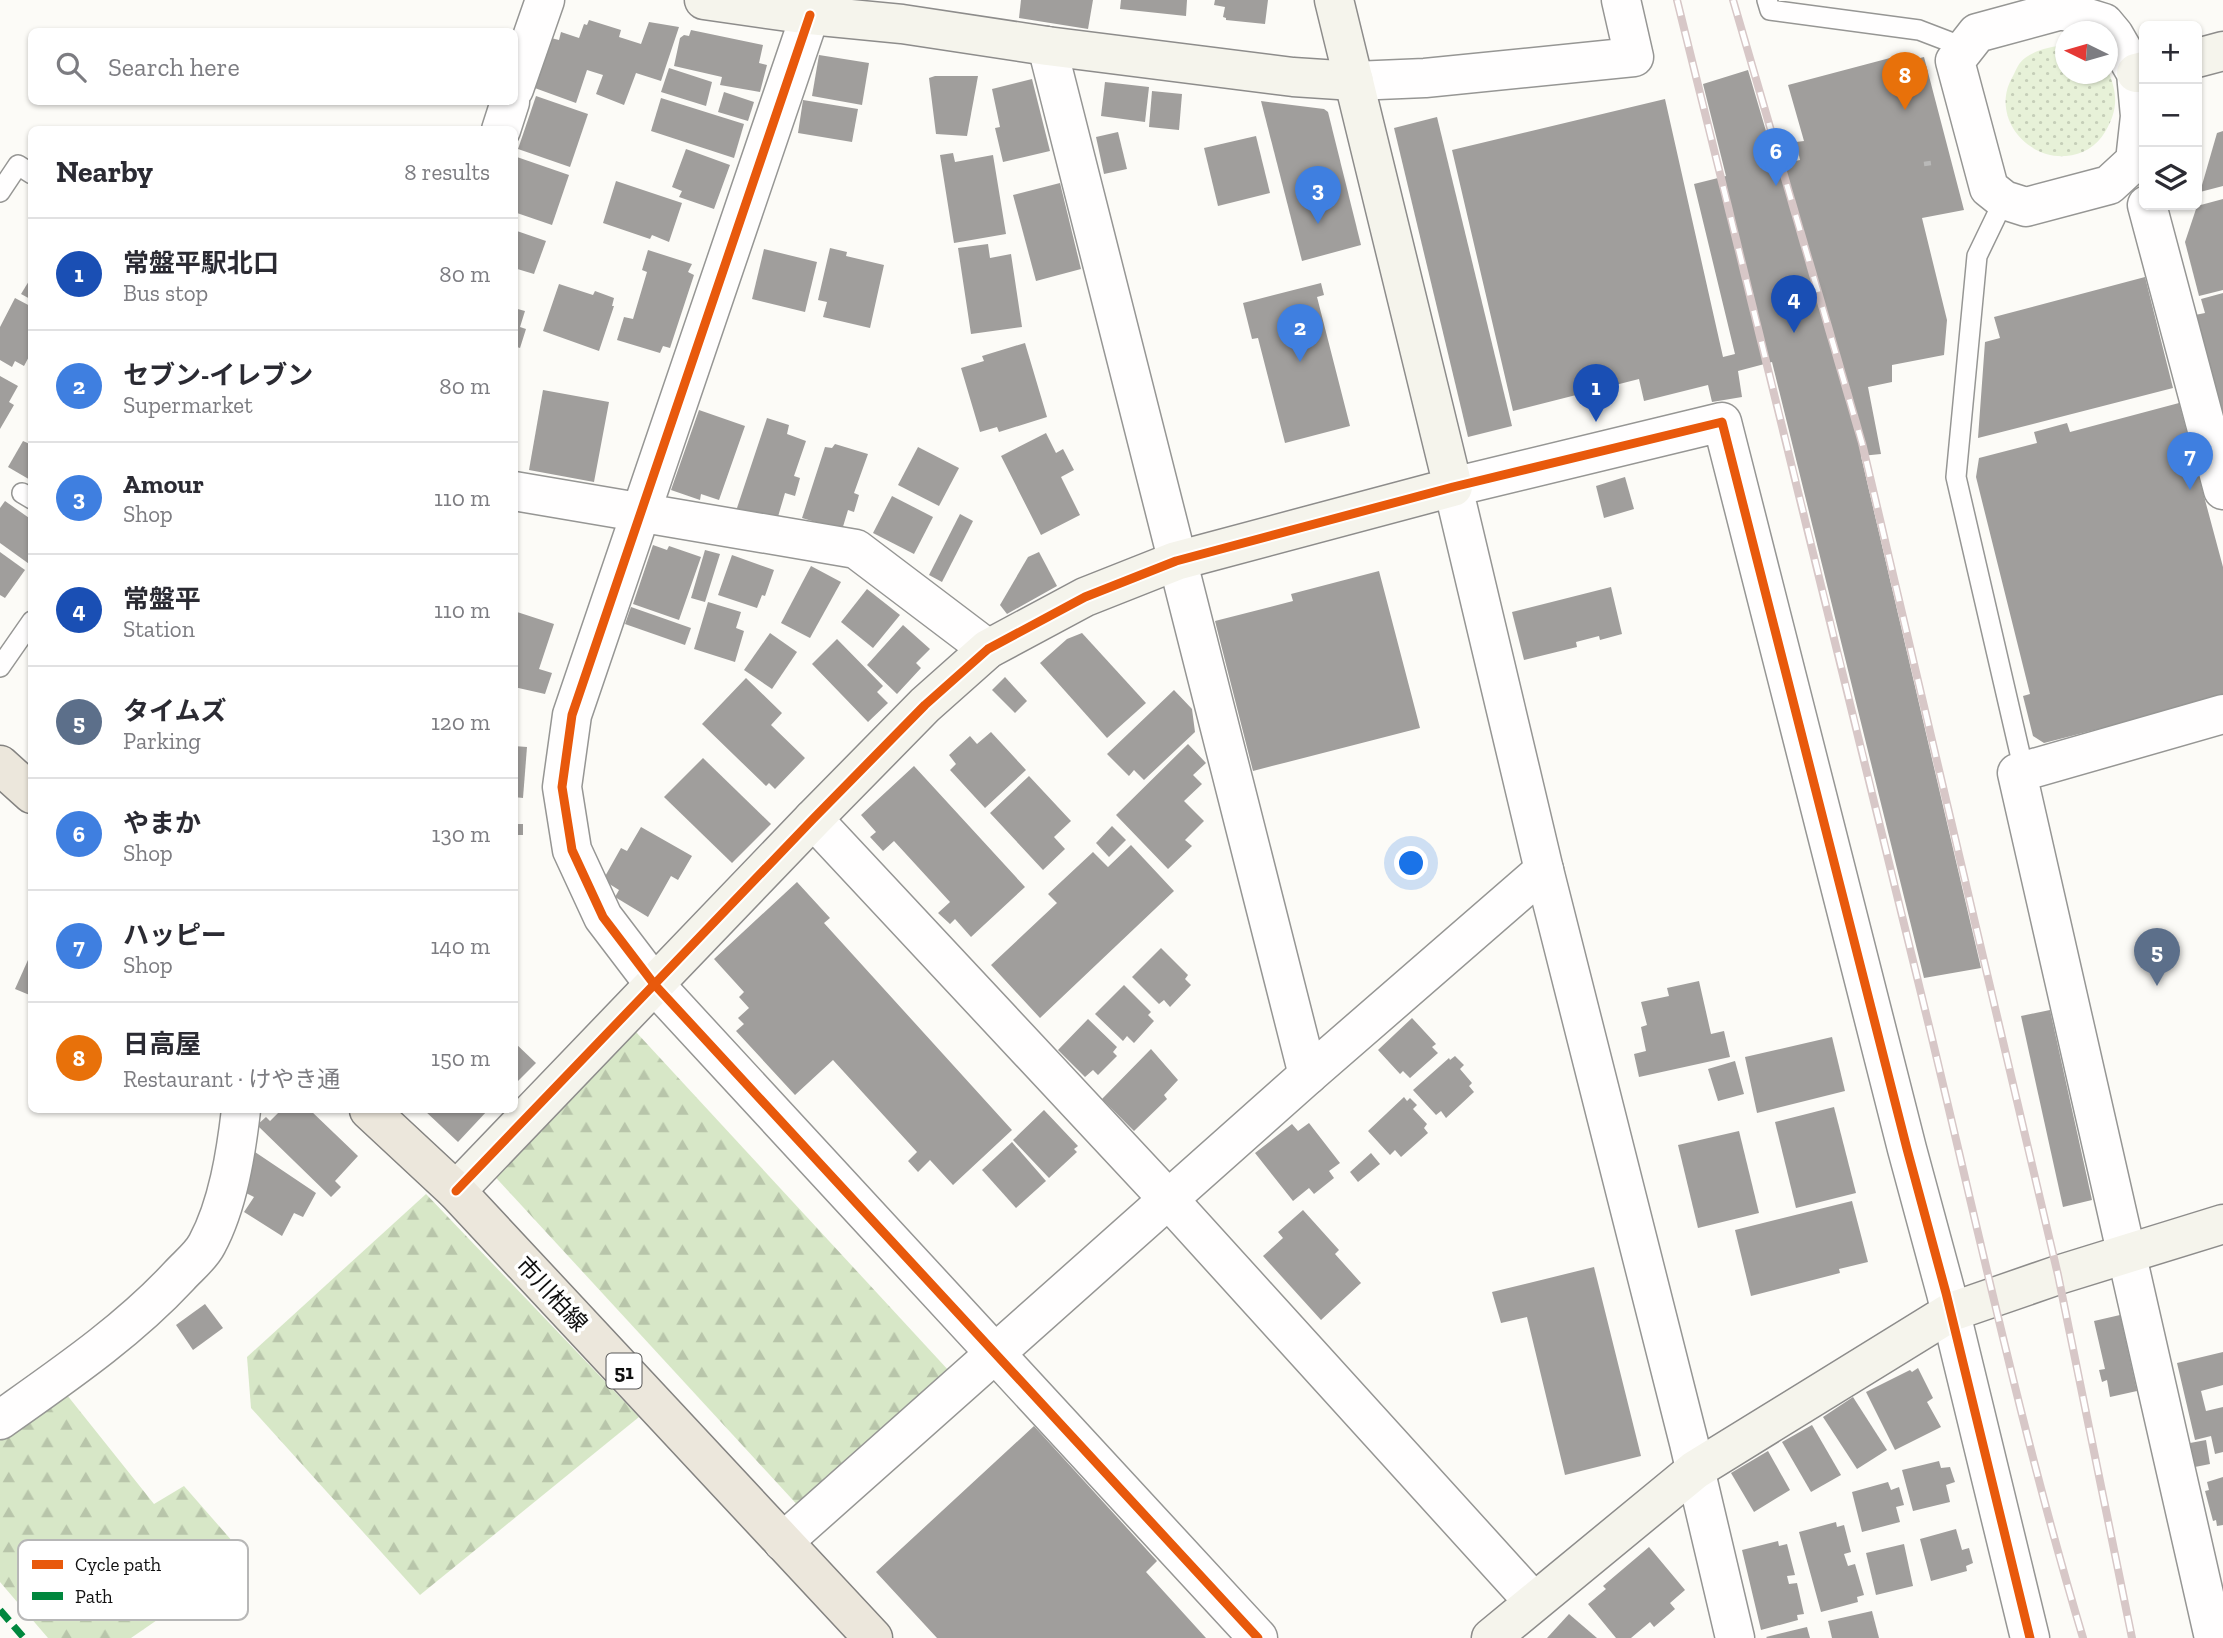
<!DOCTYPE html>
<meta charset="utf-8">
<style>
:root{--surface:#fff;--page:#f2f2f3;--text:#2b2b33;--muted:#7c7c81;--line:#e1e1e2;--accent:#7c3aed}
body{margin:0;font-family:"Zilla Slab","Noto Sans JP",serif;background:var(--page);color:var(--text)}
.controls{position:absolute;right:21px;top:21px;display:grid;overflow:hidden;border-radius:10px;box-shadow:0 2px 5px #0004}
.controls button{width:63px;height:63px;display:grid;place-items:center;padding:0;border:0;border-bottom:2px solid var(--line);background:var(--surface);color:var(--text);font:35px sans-serif}
.compass{position:absolute;left:2055px;top:21px;width:63px;height:63px;border-radius:50%;background:var(--surface);box-shadow:0 2px 5px #0004;rotate:275deg}
.you{position:absolute;left:1412px;top:864px;width:24px;height:24px;margin:-18px;border:5px solid #fff;border-radius:50%;background:#1a73e8;box-shadow:0 0 0 10px #1a73e833}
.badge{display:grid;place-items:center;width:46px;height:46px;border-radius:50%;background:var(--accent);color:#fff;font-size:23px;font-weight:700}
.pin{position:absolute;translate:-50% -58px;filter:drop-shadow(0 2px 4px #0008)}
.pin::after{content:'';position:absolute;top:37px;width:24px;height:21px;background:inherit;clip-path:polygon(0 0,100% 0,50% 100%)}
.list{margin:0;padding:0;list-style:none}
h2{display:flex;justify-content:space-between;align-items:center;height:91px;margin:0;padding:0 28px;font-size:30px}
h2 small{font-size:23px;font-weight:400;color:var(--muted)}
.list li{display:grid;grid-template-columns:46px 1fr auto;gap:21px;align-items:center;box-sizing:border-box;height:112px;padding:0 28px;border-top:2px solid var(--line)}
.list b{display:block;font-size:26px;white-space:nowrap}
.list p{margin:0;font-size:23px;white-space:nowrap;color:var(--muted)}
.list em{font-size:23px;font-style:normal;color:var(--muted)}
.icon{flex:none;width:38px;height:38px;fill:none;stroke:currentColor;stroke-width:2;stroke-linecap:round;stroke-linejoin:round}
.map{position:relative;flex:none;width:2223px;height:1638px;overflow:hidden}
.search{position:absolute;background:var(--surface);box-shadow:0 2px 5px #0004;left:28px;top:28px;width:490px;height:77px;display:flex;align-items:center;gap:18px;box-sizing:border-box;padding:0 24px;border-radius:10px;color:var(--muted);font-size:26px}
.panel{position:absolute;background:var(--surface);box-shadow:0 2px 5px #0004;left:28px;top:126px;width:490px;height:987px;border-radius:10px}
.map>svg:first-child{display:block}
.grass{fill:url(#grass-dots)}
.forest{fill:url(#forest-firs)}
.building{fill:#a09e9c}
.lines{fill:none;stroke-linecap:round;stroke-linejoin:round}
.lane-casing{stroke:#969694;stroke-width:22}
.street-casing{stroke:#969694;stroke-width:41}
.secondary-casing{stroke:#8d8c8b;stroke-width:41}
.primary-casing{stroke:#848381;stroke-width:41}
.path{stroke:#b9b9b8;stroke-width:4.5;stroke-dasharray:7 3.5;stroke-linecap:butt}
.lane{stroke:#fffefe;stroke-width:19}
.street{stroke:#fffefe;stroke-width:38}
.secondary{stroke:#f5f4ec;stroke-width:38}
.primary{stroke:#ece7dc;stroke-width:38}
.rail-casing{stroke:#d7c7c7;stroke-width:8}
.rail{stroke:#fff;stroke-width:5;stroke-dasharray:16;stroke-linecap:butt}
.quiet{stroke:#00873e;stroke-width:7;stroke-dasharray:14 7;stroke-linecap:butt}
.cycleway-casing{stroke:#fff;stroke-width:13}
.cycleway{stroke:#e8590c;stroke-width:9}
.labels{text-anchor:middle;dominant-baseline:central;stroke-width:7;stroke-linejoin:round;paint-order:stroke}
.shield{fill:#fff;stroke:#585858;stroke-width:2}
.shield-label{font-size:21px;font-weight:bold;fill:#101010}
.street-label{font-size:23px;fill:#101010;stroke:#fff}
.key{fill:#fff;stroke:#b7b7b7;stroke-width:2}
.key-label{font-size:19px;fill:#101010}
</style>
<div class="map">
<svg width="2223" height="1638" viewBox="0 0 2223 1638">
<defs>
<pattern id="grass-dots" width="8" height="8" patternUnits="userSpaceOnUse" patternTransform="scale(1.75)"><rect width="8" height="8" fill="#e7f1d8"/><path d="M2 2h.1M6 6h.1" fill="none" stroke="#c5ceb8" stroke-width="1.8" stroke-linecap="round"/></pattern>
<pattern id="forest-firs" width="22" height="20" patternUnits="userSpaceOnUse" patternTransform="scale(1.75)"><rect width="22" height="20" fill="#d7e7c7"/><path d="M5 1l3.5 6h-7zM16 11l3.5 6h-7z" fill="#b8c5aa"/></pattern>
</defs>
<rect width="100%" height="100%" fill="#fcfbf7"/>
<path class="grass" d="M2065,45L2066,74H2108V71C2118,94 2118,110 2105,132C2097,146 2082,155 2066,156C2024,159 1990,114 2013,76C2016,70 2019,62 2025,58C2038,49 2050,47 2065,45Z"/>
<g class="forest">
<path d="M636,1032L950,1372L802,1510L488,1169Z"/>
<path d="M426,1194L639,1417L420,1595L251,1408L247,1357Z"/>
<path d="M63,1390L154,1504L184,1486L247,1558L131,1638H48L0,1582V1437Z"/>
</g>
<g class="building">
<path d="M1021,0H1093L1088,29L1019,18Z"/>
<path d="M1121,0H1187L1186,16L1120,9Z"/>
<path d="M1215,0H1268L1265,24L1226,20V18L1223,17L1225,7L1214,5Z"/>
<path d="M589,20L621,30L619,37L641,44L649,22L679,27L661,81L636,73L624,105L596,94L603,75L587,70L576,103L532,87L551,38L559,40L561,32L579,38L584,24L587,25Z"/>
<path d="M691,30L763,45L759,63L767,65L760,92L720,85L722,77L674,66L680,38L684,35L689,36Z"/>
<path d="M819,55L869,63L862,105L812,96Z"/>
<path d="M1924,57L1964,210L1922,218L1947,320L1944,355L1892,365V382L1868,387L1881,454L1861,456L1981,968L1924,978L1772,362L1738,371L1742,397L1712,402L1708,385L1644,401L1639,379L1513,411L1452,150L1665,99L1723,357L1735,354L1694,184L1726,176L1703,84L1748,70L1776,165L1800,160L1796,142L1804,141L1788,85L1890,58L1892,65Z"/>
<path d="M669,68L712,82L706,106L661,92Z"/>
<path d="M935,76H978L967,136L936,134L929,78Z"/>
<path d="M1032,79L1050,151L1003,162L995,128L1000,127L992,89Z"/>
<path d="M1105,82L1149,87L1145,122L1101,116Z"/>
<path d="M1152,91L1182,94L1179,130L1149,127Z"/>
<path d="M724,92L754,102L748,121L718,112Z"/>
<path d="M536,96L588,114L570,167L518,149Z"/>
<path d="M661,98L744,124L734,158L651,131Z"/>
<path d="M803,100L858,109L852,142L798,133Z"/>
<path d="M1261,101L1324,109L1328,112L1361,245L1302,261Z"/>
<path d="M1437,117L1512,426L1468,437L1394,128Z"/>
<path d="M2223,131V186L2200,192L2217,133Z"/>
<path d="M1118,132L1127,169L1104,174L1096,137Z"/>
<path d="M1256,136L1270,193L1218,206L1204,148Z"/>
<path d="M686,149L730,165L714,209L679,197L682,191L672,187Z"/>
<path d="M953,153L955,162L993,155L1006,234L954,243L940,155Z"/>
<path d="M514,156L569,175L552,225L514,212Z"/>
<path d="M616,181L682,203L669,242L652,235L650,239L603,223Z"/>
<path d="M1060,183L1081,269L1036,281L1013,195Z"/>
<path d="M2223,199V290L2199,296L2185,242L2197,206Z"/>
<path d="M514,230L546,241L534,274L514,268Z"/>
<path d="M988,244L990,258L1011,254L1022,327L971,334L958,248Z"/>
<path d="M830,248L847,252L846,256L884,265L870,328L823,317L827,302L818,300Z"/>
<path d="M764,249L817,262L805,312L752,299Z"/>
<path d="M648,250L692,264L688,272L694,275L670,348L663,346L660,353L617,340L624,317L633,319L647,272L642,270Z"/>
<path d="M32,276V300L21,294Z"/>
<path d="M2145,277L2173,388L1978,438L1985,342L2000,338L1994,317Z"/>
<path d="M1321,283L1324,295L1317,297L1350,426L1285,443L1258,338L1252,339L1243,303Z"/>
<path d="M559,284L593,295L595,291L614,298L612,306H614L599,351L543,331Z"/>
<path d="M2223,293V422L2195,315L2205,313L2201,299Z"/>
<path d="M15,298L32,307V351L24,366L15,361L12,367L0,360V327Z"/>
<path d="M514,308L525,311L520,327L526,329L520,348L517,347L515,353Z"/>
<path d="M1025,343L1047,417L999,432L997,427L980,432L961,368L984,361L982,356Z"/>
<path d="M0,376L18,386L9,402L14,405L0,429Z"/>
<path d="M543,390L609,402L594,482L529,470Z"/>
<path d="M2179,403L2223,567V697L2044,743L2033,736L2023,696L2030,694L1976,477L1979,458L2037,443L2034,432L2067,423L2070,432Z"/>
<path d="M699,410L745,426L719,500L701,494L700,500L671,490Z"/>
<path d="M767,418L789,425L787,434L806,441L794,476L800,478L795,496L785,493L777,520L736,511Z"/>
<path d="M1046,433L1056,453L1063,449L1074,470L1061,477L1080,515L1041,535L1001,456Z"/>
<path d="M23,441L32,445V481L8,467Z"/>
<path d="M835,444L868,454L854,493L859,495L854,512L848,510L842,530L802,518L825,447L832,448Z"/>
<path d="M918,447L959,468L939,506L898,485Z"/>
<path d="M1625,477L1634,509L1604,518L1596,486Z"/>
<path d="M892,496L933,517L914,554L873,533Z"/>
<path d="M5,501L32,520V566L0,543V508Z"/>
<path d="M960,514L973,521L942,582L929,575Z"/>
<path d="M653,545L667,550L669,546L701,557L679,620L633,604Z"/>
<path d="M705,550L720,554L705,602L691,598Z"/>
<path d="M0,552L25,570L5,598L0,595Z"/>
<path d="M1039,552L1057,586L1007,614L1000,605L1028,557Z"/>
<path d="M732,555L774,570L765,596L762,595L757,608L718,595Z"/>
<path d="M811,566L841,582L810,638L781,623Z"/>
<path d="M1379,571L1420,728L1253,771L1215,621L1293,601L1291,594Z"/>
<path d="M1611,587L1622,634L1600,640L1599,636L1576,642L1577,647L1524,660L1512,612Z"/>
<path d="M867,589L900,615L873,648L841,622Z"/>
<path d="M708,602L741,612L736,628L744,631L735,662L694,649Z"/>
<path d="M631,607L691,628L685,645L625,624Z"/>
<path d="M514,611L554,624L539,669L552,673L545,694L514,687Z"/>
<path d="M903,625L930,649L916,663L921,668L897,694L867,665Z"/>
<path d="M770,633L797,652L772,689L744,670Z"/>
<path d="M1082,633L1146,703L1107,738L1040,663L1067,639Z"/>
<path d="M837,639L883,686L877,692L888,703L868,722L812,664Z"/>
<path d="M1005,677L1027,701L1015,713L992,690Z"/>
<path d="M746,678L782,713L771,725L805,758L775,789L769,783L766,786L702,724Z"/>
<path d="M1174,690L1192,709L1195,732L1144,780L1134,770L1129,776L1107,754Z"/>
<path d="M991,732L1026,770L985,808L950,770L956,764L949,755L970,736L977,744Z"/>
<path d="M1188,744L1206,763L1193,775L1202,784L1184,801L1204,821L1185,840L1192,846L1168,869L1116,815Z"/>
<path d="M514,746L527,747L523,798L514,797Z"/>
<path d="M703,758L771,824L732,863L664,797Z"/>
<path d="M914,766L1025,887L971,937L955,919L950,924L938,913L950,902L894,841L883,851L870,837L876,832L861,815Z"/>
<path d="M1029,776L1071,821L1054,837L1065,849L1043,870L990,813Z"/>
<rect x="514" y="824" width="9" height="11"/>
<path d="M1112,826L1126,840L1109,857L1096,843Z"/>
<path d="M641,827L692,856L678,880L671,876L648,917L615,897L619,890L603,880L621,848L627,851Z"/>
<path d="M1131,845L1174,891L1040,1018L991,965L1057,903L1048,894L1093,852L1108,867Z"/>
<path d="M797,882L830,918L824,923L1012,1130L953,1185L930,1160L918,1172L908,1161L917,1152L833,1060L795,1095L736,1031L744,1024L738,1018L749,1008L739,997L744,992L714,959Z"/>
<path d="M1161,948L1188,975L1185,979L1191,985L1170,1007L1164,1000L1159,1004L1132,977Z"/>
<path d="M32,951V996L15,989Z"/>
<path d="M1699,981L1711,1034L1724,1031L1730,1057L1639,1077L1634,1054L1646,1051L1641,1027L1647,1025L1641,1002L1669,996L1667,988Z"/>
<path d="M1124,985L1151,1012L1148,1015L1154,1021L1134,1043L1127,1036L1123,1041L1095,1014Z"/>
<path d="M2050,1010L2092,1200L2063,1207L2021,1016Z"/>
<path d="M1412,1018L1436,1044L1432,1047L1438,1053L1410,1078L1403,1071L1400,1074L1378,1050Z"/>
<path d="M1088,1019L1117,1047L1113,1052L1117,1056L1098,1075L1093,1070L1085,1077L1058,1050Z"/>
<path d="M1832,1037L1845,1091L1757,1113L1745,1057Z"/>
<path d="M514,1042L536,1063L514,1085Z"/>
<path d="M1151,1049L1178,1080L1164,1095L1167,1099L1134,1131L1102,1099Z"/>
<path d="M1455,1056L1464,1065L1460,1069L1472,1083L1469,1086L1474,1092L1446,1118L1441,1111L1436,1115L1413,1090L1449,1058L1450,1060Z"/>
<path d="M1735,1061L1744,1094L1718,1101L1708,1069Z"/>
<path d="M1404,1097L1407,1101L1410,1098L1417,1105L1413,1109L1427,1124L1424,1128L1428,1133L1401,1157L1395,1150L1390,1155L1368,1131Z"/>
<path d="M1834,1107L1856,1193L1796,1208L1775,1122Z"/>
<path d="M281,1110H310L358,1156L335,1181L341,1187L331,1197L257,1125L266,1117L270,1121Z"/>
<path d="M424,1110H488L458,1142Z"/>
<path d="M1044,1110L1078,1146L1074,1149L1077,1152L1049,1178L1013,1140Z"/>
<path d="M1309,1123L1340,1163L1329,1171L1334,1178L1314,1194L1309,1188L1293,1201L1255,1153L1292,1124L1298,1131Z"/>
<path d="M1739,1131L1759,1213L1698,1228L1678,1145Z"/>
<path d="M1012,1142L1046,1181L1016,1208L982,1170Z"/>
<path d="M255,1152L316,1193L303,1217L294,1213L282,1236L244,1212L254,1197L246,1193Z"/>
<path d="M1371,1153L1380,1164L1358,1182L1350,1172Z"/>
<path d="M1852,1201L1868,1262L1839,1269L1840,1273L1751,1296L1735,1230Z"/>
<path d="M1303,1210L1339,1250L1335,1254L1361,1283L1321,1320L1263,1256L1283,1238L1278,1232Z"/>
<path d="M1594,1267L1641,1456L1565,1475L1527,1317L1501,1323L1492,1292Z"/>
<path d="M205,1304L223,1328L193,1350L176,1325Z"/>
<path d="M2120,1315L2137,1391L2110,1397L2107,1380L2102,1382L2099,1370L2105,1369L2094,1321Z"/>
<path d="M2223,1352V1385L2201,1391L2206,1411L2223,1407V1452L2215,1454L2211,1436L2195,1440L2177,1363Z"/>
<path d="M1918,1368L1933,1398L1927,1402L1941,1427L1895,1450L1866,1392L1910,1370L1912,1372Z"/>
<path d="M1853,1397L1887,1450L1857,1469L1823,1417Z"/>
<path d="M1812,1425L1841,1475L1811,1492L1782,1442Z"/>
<path d="M1034,1426L1157,1561L1146,1572L1206,1638H937L876,1572Z"/>
<path d="M2206,1440L2210,1464L2195,1467L2190,1443Z"/>
<path d="M1768,1451L1790,1490L1754,1512L1731,1473Z"/>
<path d="M1939,1461L1941,1468L1950,1467L1955,1482L1946,1485L1950,1502L1913,1511L1902,1470Z"/>
<path d="M2223,1477V1525L2217,1526L2216,1520L2213,1521L2205,1491L2209,1490L2207,1482Z"/>
<path d="M1888,1482L1891,1490L1899,1487L1904,1505L1896,1507L1900,1522L1862,1532L1852,1492Z"/>
<path d="M1836,1522L1837,1527L1844,1525L1851,1552L1844,1554L1848,1566L1855,1564L1864,1595L1857,1597L1858,1602L1821,1612L1799,1532Z"/>
<path d="M1956,1529L1962,1550L1969,1548L1973,1563L1966,1566L1967,1571L1931,1581L1920,1539Z"/>
<path d="M1778,1541L1779,1546L1787,1544L1795,1575L1787,1576L1789,1584L1797,1583L1804,1614L1797,1615L1798,1620L1761,1630L1742,1550Z"/>
<path d="M1904,1544L1913,1586L1876,1595L1866,1553Z"/>
<path d="M1649,1547L1685,1590L1670,1603L1675,1609L1654,1627L1650,1622L1631,1638H1616L1588,1604L1606,1589L1603,1586Z"/>
<path d="M1872,1611L1879,1638H1832L1828,1621Z"/>
<path d="M1569,1614L1597,1638H1547Z"/>
<path d="M1807,1627L1810,1638H1767L1766,1637Z"/>
</g>
<g class="lines">
<g class="lane-casing">
<g id="lane">
<path d="M1767,0L1770,10L1919,30L1966,48"/>
<path d="M0,192L18,165L32,174"/>
<path d="M2004,200L1977,256L1956,477L2024,771"/>
<path d="M22,493L32,499"/>
<path d="M0,667L32,621"/>
</g>
</g>
<g class="street-casing">
<g id="street">
<path d="M2062,10L2104,23L2114,35L2136,73L2140,116L2135,161L2109,185L2026,207L2004,200L1989,188L1955,61L1977,33Z"/>
<path d="M810,15L572,715L562,787L572,850L603,917L654,984L1258,1638"/>
<path d="M1047,46L1308,1075"/>
<path d="M1354,81L1425,78L1634,57L1621,0"/>
<path d="M514,89L545,0"/>
<path d="M501,130L510,102"/>
<path d="M2147,205L2223,490"/>
<path d="M514,491L856,549L988,649"/>
<path d="M813,819L1169,1200L1534,1602"/>
<path d="M0,1420C62,1376 127,1332 179,1276C188,1266 201,1256 207,1244C228,1205 236,1153 241,1110"/>
<path d="M783,1542L1308,1075L1544,870"/>
<path d="M1735,1638L1689,1443L1544,870L1453,487L1722,422L1907,1149L1946,1293L2030,1638"/>
<path d="M2214,1638L2017,773L2223,714"/>
</g>
</g>
<g class="secondary-casing">
<g id="secondary">
<path d="M704,0L810,15L902,24L1047,46L1293,77L1354,81"/>
<path d="M2197,58L2223,51"/>
<path d="M2136,73L2144,71"/>
<path d="M456,1191L813,819L925,705L988,649L1085,597L1176,561L1453,487L1334,0"/>
<path d="M1491,1638L1695,1470L1951,1312L2058,1275L2223,1224"/>
</g>
</g>
<g class="primary-casing">
<g id="primary">
<path d="M0,765L32,794"/>
<path d="M369,1110L456,1191L873,1638"/>
</g>
</g>
<path class="path" d="M1924,164L1931,163"/>
<use href="#lane" class="lane"/>
<use href="#street" class="street"/>
<use href="#secondary" class="secondary"/>
<use href="#primary" class="primary"/>
<g class="rail-casing">
<g id="rail">
<path d="M1677,0C1762,343 1846,686 1930,1030C1979,1233 2023,1438 2083,1638"/>
<path d="M1733,0L1862,443L2058,1275L2132,1638"/>
</g>
</g>
<use href="#rail" class="rail"/>
<path class="quiet" d="M0,1610L24,1638"/>
<g class="cycleway-casing">
<g id="cycleway">
<path d="M810,15L572,715L562,787L572,850L603,917L654,984L1258,1638"/>
<path d="M456,1191L813,819L925,705L988,649L1085,597L1176,561L1453,487L1722,422L1907,1149L1946,1293L2030,1638"/>
</g>
</g>
<use href="#cycleway" class="cycleway"/>
</g>
<g class="labels">
<rect class="shield" x="606.5" y="1353.5" width="35" height="35" rx="5"/>
<g class="shield-label">
<text x="624" y="1371">51</text>
</g>
<g class="street-label">
<text transform="translate(552 1294) rotate(47)">市川柏線</text>
</g>
</g>
<rect x="18" y="1540" width="230" height="80" rx="10" class="key"/>
<rect x="32" y="1560" width="31" height="9" fill="#e8590c"/>
<rect x="32" y="1592" width="31" height="8" fill="#00873e"/>
<g class="key-label">
<text x="75" y="1571">Cycle path</text>
<text x="75" y="1603">Path</text>
</g>
</svg>
<div class="controls">
<button>+</button>
<button>−</button>
<button><svg class="icon" aria-label="layers" viewBox="0 0 24 24"><path d="M12 4l9 5-9 5-9-5zM3 14l9 5 9-5"/></svg></button>
</div>
<svg class="compass" viewBox="-18 -18 36 36"><path d="M0-13l5 13h-10z" fill="#e53935"/><path d="M0 13l5-13h-10z" fill="#7c7c81"/></svg>
<div class="you"></div>
<div class="pin badge" style="left:1596px;top:422px;background:#1a4fb4">1</div>
<div class="pin badge" style="left:1300px;top:362px;background:#3f7fe0">2</div>
<div class="pin badge" style="left:1318px;top:224px;background:#3f7fe0">3</div>
<div class="pin badge" style="left:1794px;top:333px;background:#1a4fb4">4</div>
<div class="pin badge" style="left:2157px;top:986px;background:#5c6f8a">5</div>
<div class="pin badge" style="left:1776px;top:186px;background:#3f7fe0">6</div>
<div class="pin badge" style="left:2190px;top:490px;background:#3f7fe0">7</div>
<div class="pin badge" style="left:1905px;top:110px;background:#e8710a">8</div>
<div class="search"><svg class="icon" aria-label="search" viewBox="0 0 24 24"><circle cx="10" cy="10" r="6"/><path d="M15 15l6 6"/></svg>Search here</div>
<section class="panel">
<h2>Nearby<small>8 results</small></h2>
<ul class="list">
<li><span class="badge" style="background:#1a4fb4">1</span><div><b>常盤平駅北口</b><p>Bus stop</p></div><em>80 m</em></li>
<li><span class="badge" style="background:#3f7fe0">2</span><div><b>セブン-イレブン</b><p>Supermarket</p></div><em>80 m</em></li>
<li><span class="badge" style="background:#3f7fe0">3</span><div><b>Amour</b><p>Shop</p></div><em>110 m</em></li>
<li><span class="badge" style="background:#1a4fb4">4</span><div><b>常盤平</b><p>Station</p></div><em>110 m</em></li>
<li><span class="badge" style="background:#5c6f8a">5</span><div><b>タイムズ</b><p>Parking</p></div><em>120 m</em></li>
<li><span class="badge" style="background:#3f7fe0">6</span><div><b>やまか</b><p>Shop</p></div><em>130 m</em></li>
<li><span class="badge" style="background:#3f7fe0">7</span><div><b>ハッピー</b><p>Shop</p></div><em>140 m</em></li>
<li><span class="badge" style="background:#e8710a">8</span><div><b>日高屋</b><p>Restaurant · けやき通</p></div><em>150 m</em></li>
</ul>
</section>
</div>
